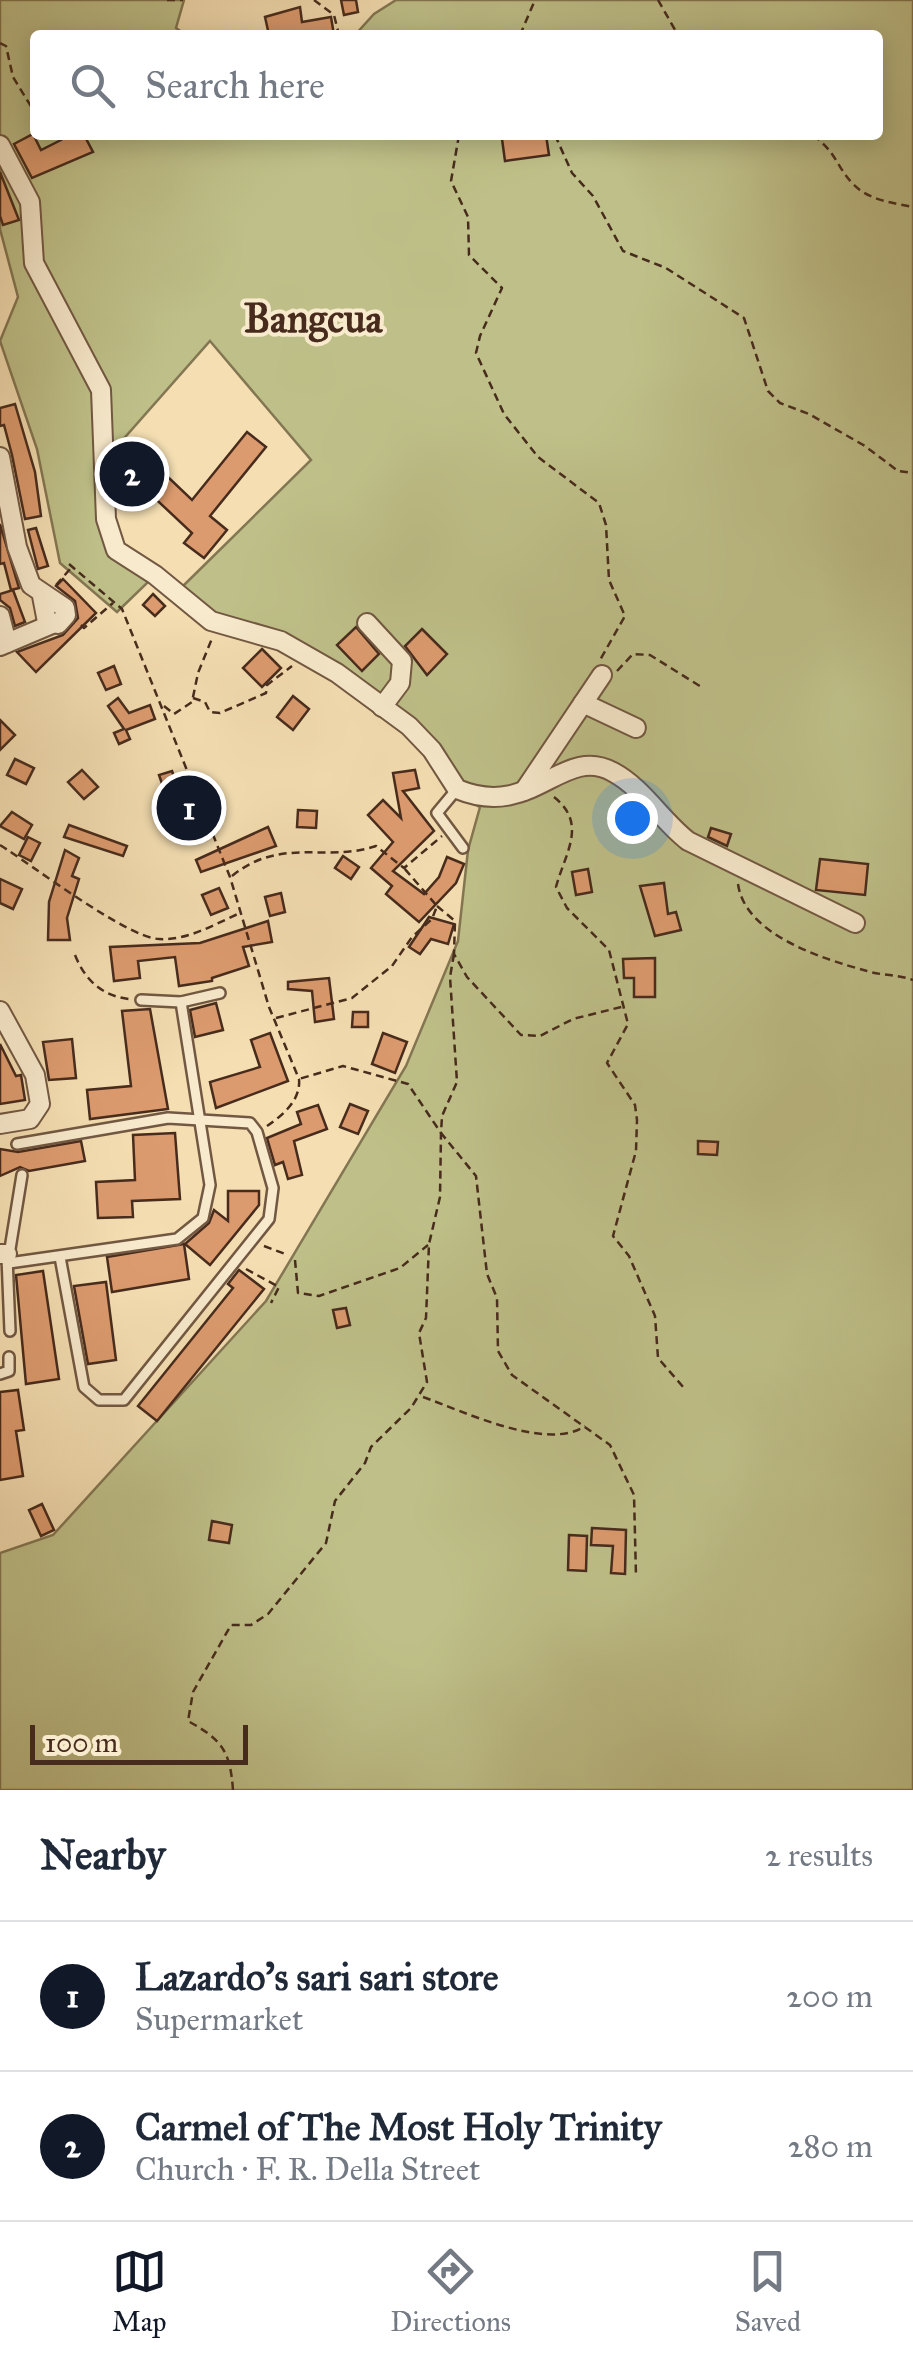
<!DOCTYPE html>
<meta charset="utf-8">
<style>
:root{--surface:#fff;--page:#f6f6f7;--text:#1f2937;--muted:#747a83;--line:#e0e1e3;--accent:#111827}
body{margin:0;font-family:"IM FELL Great Primer",serif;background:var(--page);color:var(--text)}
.scale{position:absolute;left:30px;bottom:25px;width:218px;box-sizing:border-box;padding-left:10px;border:5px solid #472b1c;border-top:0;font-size:28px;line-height:35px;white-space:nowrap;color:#472b1c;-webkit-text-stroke:8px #f8eacd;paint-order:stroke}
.you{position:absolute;left:632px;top:818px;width:35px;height:35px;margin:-25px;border:8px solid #fff;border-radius:50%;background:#1a73e8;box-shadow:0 0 0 15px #1a73e833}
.badge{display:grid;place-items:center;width:65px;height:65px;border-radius:50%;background:var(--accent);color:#fff;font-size:32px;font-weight:700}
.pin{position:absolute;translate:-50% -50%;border:5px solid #fff;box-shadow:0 2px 10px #0006}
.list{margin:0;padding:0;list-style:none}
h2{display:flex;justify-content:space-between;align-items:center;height:130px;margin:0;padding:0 40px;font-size:42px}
h2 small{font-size:32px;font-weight:400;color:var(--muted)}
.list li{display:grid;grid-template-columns:65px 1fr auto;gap:30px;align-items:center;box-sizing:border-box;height:150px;padding:0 40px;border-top:2px solid var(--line)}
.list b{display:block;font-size:38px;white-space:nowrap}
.list p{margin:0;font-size:32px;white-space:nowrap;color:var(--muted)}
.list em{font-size:32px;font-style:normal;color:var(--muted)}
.icon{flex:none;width:55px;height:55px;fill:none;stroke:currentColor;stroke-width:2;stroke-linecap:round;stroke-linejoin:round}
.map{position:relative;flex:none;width:913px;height:1790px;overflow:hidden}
.search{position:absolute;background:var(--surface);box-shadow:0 5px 25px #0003;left:30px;right:30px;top:30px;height:110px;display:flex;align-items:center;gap:25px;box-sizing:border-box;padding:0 35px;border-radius:10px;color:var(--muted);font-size:38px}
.sheet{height:430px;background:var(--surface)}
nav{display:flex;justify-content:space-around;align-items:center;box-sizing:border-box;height:140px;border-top:2px solid var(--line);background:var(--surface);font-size:28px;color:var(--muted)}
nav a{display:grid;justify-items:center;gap:5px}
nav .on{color:var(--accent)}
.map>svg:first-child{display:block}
.green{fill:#bfc089;stroke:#837652;stroke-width:2.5;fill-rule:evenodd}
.building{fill:#dc9b6e;stroke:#472b1c;stroke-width:2.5}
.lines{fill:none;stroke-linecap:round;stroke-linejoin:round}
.lane-casing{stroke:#725842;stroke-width:14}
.street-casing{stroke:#725842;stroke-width:22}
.path{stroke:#472b1c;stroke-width:2.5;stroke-dasharray:8 5;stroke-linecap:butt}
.lane{stroke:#f8eacd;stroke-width:9}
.street{stroke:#f8eacd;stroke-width:18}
.labels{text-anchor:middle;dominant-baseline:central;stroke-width:8;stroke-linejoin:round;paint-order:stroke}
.neighbourhood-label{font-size:40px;font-weight:bold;fill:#472b1c;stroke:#f8eacd}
</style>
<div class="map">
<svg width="913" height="1790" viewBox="0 0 913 1790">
<rect width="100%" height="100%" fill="#f4deb2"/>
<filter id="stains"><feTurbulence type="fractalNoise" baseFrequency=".002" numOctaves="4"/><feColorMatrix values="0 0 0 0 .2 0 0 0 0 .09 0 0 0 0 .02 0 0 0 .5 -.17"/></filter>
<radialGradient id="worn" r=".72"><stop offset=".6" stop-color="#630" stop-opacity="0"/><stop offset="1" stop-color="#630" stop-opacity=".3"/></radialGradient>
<path class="green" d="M0,0H184L176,28L186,35H35V135H878V35H355L374,14L396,0H913V1790H0V1553L53,1535L266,1301L406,1066L458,941L468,850L480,807C429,783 438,758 402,727C330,664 233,625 149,581L117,612L60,563L37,449L0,341L18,297L0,229ZM210,341L311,460L182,587L119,542L110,489L112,452Z"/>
<g class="building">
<path d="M341,0H356L358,12L344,15Z"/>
<path d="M300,7L302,22L331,17L334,35H269L265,17Z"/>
<path d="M33,134L41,150L61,140L59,135H84L93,152L32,178L14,144Z"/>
<path d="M536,135H546L549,155L505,161L502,139Z"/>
<path d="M0,172L19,220L3,225L0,216Z"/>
<path d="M15,404L35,472L41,516L25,519L12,455L4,425L0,426V408Z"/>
<path d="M247,432L266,447L210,516L227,530L204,558L184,543L192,533L129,474L146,456L192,500Z"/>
<path d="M0,524L19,588L11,590L4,563L0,564Z"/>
<path d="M36,528L48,566L38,569L28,530Z"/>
<path d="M63,579L96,613L36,672L17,652L63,635L78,618L75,601L56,586Z"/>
<path d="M13,590L25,622L15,626L10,608L0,600V594Z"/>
<path d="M153,594L165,606L155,616L143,605Z"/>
<path d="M356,627L379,654L362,671L337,645Z"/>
<path d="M422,629L447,654L427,675L405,646Z"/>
<path d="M262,649L281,668L262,687L243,668Z"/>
<path d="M114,666L121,684L106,690L98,673Z"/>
<path d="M293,696L309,709L293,730L277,717Z"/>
<path d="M118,698L129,713L150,705L155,719L126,730L130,739L119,744L114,733L124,729L108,706Z"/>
<path d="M0,720L15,735L0,750Z"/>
<path d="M15,759L34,768L26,784L7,775Z"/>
<path d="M82,770L98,787L84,799L68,782Z"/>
<path d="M415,770L419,788L403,791L434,831L393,871L424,894L439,877L447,857L464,864L456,883L419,922L386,894L392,886L371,868L393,842L368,815L383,800L401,818L393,773Z"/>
<path d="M172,771L183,803L193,813L166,825L160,814L171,809L159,775Z"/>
<path d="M298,810L317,811L316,828L297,827Z"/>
<path d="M12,812L32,825L24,839L0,826Z"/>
<path d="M69,825L127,846L123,856L64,837Z"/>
<path d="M268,827L276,846L201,872L196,860Z"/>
<path d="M711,828L731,834L727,846L708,837Z"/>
<path d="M28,837L40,843L31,861L19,855Z"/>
<path d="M65,850L79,858L72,876L79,879L67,918L70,940H48L49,902Z"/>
<path d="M343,856L359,867L351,879L335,868Z"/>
<path d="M820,859L868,864L865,895L816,890Z"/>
<path d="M588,869L592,892L576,895L572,872Z"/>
<path d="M0,879L22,889L13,909L0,903Z"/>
<path d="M664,883L668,914L676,912L681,930L655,936L640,886Z"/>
<path d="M219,888L228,908L211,915L202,895Z"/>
<path d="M281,893L285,912L270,916L265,897Z"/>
<path d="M429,917L454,924L448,944L431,939L420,954L409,947Z"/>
<path d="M268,921L272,942L243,947L249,966L212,978V981L179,986L175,957L138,961L140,978L114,981L110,947L200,943Z"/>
<path d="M655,958V997H634V978H624L623,959Z"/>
<path d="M329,978L334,1019L315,1022L312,991L288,989V982Z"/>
<path d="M216,1003L223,1030L195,1037L190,1010Z"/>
<path d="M150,1009L168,1109L90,1119L87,1090L131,1086L122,1011Z"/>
<path d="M353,1012H368V1027H352Z"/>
<path d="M270,1033L288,1081L216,1108L210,1082L260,1067L251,1040Z"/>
<path d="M383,1033L407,1042L395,1073L372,1064Z"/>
<path d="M72,1039L76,1078L49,1080L43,1042Z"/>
<path d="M0,1044L16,1076L21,1075L25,1100L0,1104Z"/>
<path d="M350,1104L368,1111L358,1134L340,1127Z"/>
<path d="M318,1105L327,1129L294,1141L302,1175L288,1179L283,1162L275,1165L267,1138L301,1124L297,1112Z"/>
<path d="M175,1133L180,1199L132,1201L133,1217L98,1218L96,1182L135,1180L133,1135Z"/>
<path d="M81,1141L85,1161L29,1171L20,1167L0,1176V1149L18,1152Z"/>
<path d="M698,1141L718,1142L717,1155L698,1154Z"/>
<path d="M228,1191H259V1205L210,1265L185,1244L209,1223L214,1210L228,1221Z"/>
<path d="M184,1244L189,1279L112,1292L107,1257Z"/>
<path d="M239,1270L264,1289L157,1421L138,1406L233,1288L228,1284Z"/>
<path d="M43,1271L59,1379L26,1384L16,1275Z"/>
<path d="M106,1282L116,1360L88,1364L74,1286Z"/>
<path d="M346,1308L350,1325L337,1328L333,1310Z"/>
<path d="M18,1390L24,1430L16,1431L23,1476L0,1480V1392Z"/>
<path d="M42,1504L54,1530L41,1536L29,1510Z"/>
<path d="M212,1521L232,1525L229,1543L209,1540Z"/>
<path d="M592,1528L626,1530L625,1574L611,1573L613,1546L591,1545Z"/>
<path d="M569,1535L587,1536L586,1571L568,1570Z"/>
</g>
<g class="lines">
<g class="lane-casing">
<g id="lane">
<path d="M457,789L437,813L463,848"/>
<path d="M141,1000L181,1002L220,993"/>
<path d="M17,1144L168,1118L250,1123L257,1132L273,1188L269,1219L124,1400H99L84,1387L60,1257"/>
<path d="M7,1255L9,1263L177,1239L203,1218L210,1185L181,1002"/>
<path d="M9,1255L22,1175"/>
<path d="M7,1257L10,1331"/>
<path d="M0,1374L9,1371V1357"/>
</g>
</g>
<g class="street-casing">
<g id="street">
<path d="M0,145L30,202L34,263L101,390L106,519L116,550L155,575L211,621L281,641L337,673L409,726L432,750L457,789C533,821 562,744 613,772C643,788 661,820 688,841L855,923"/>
<path d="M0,457L17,547L31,585L65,608L66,615L58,624L47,622L42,596"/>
<path d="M0,616L7,643"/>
<path d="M367,623L402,661L400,683L382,707"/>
<path d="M0,646L52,624"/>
<path d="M583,703L636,728"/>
<path d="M524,791L602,675"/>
<path d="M0,1011L35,1075L40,1104L30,1119L0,1124"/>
<path d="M0,1254H7"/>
</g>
</g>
<g class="path">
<path d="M167,0H183"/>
<path d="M314,0L334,15L339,35"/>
<path d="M658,0L678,35"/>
<path d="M520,35L535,0"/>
<path d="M0,43L6,46L13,77L35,113"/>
<path d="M459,135L451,181L468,217L469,255L502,288L480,336L476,353L504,414L538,457L599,503L606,525L609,580L625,616L600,660"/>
<path d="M555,135L572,173L593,196L623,251L666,268L744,318L768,391L780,403L809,414L865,446L898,471L913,473"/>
<path d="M813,135C837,153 836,166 853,184C868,200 893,203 913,207"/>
<path d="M69,564L122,609L230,877L269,1007L299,1079C301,1100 283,1115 267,1126"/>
<path d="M56,585L71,568"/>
<path d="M81,625L84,628L113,603"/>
<path d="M617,671L633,654L650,655L703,688"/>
<path d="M193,698L205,702L210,712L220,713L266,693L267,685L292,666"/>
<path d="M164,706L174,714L192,702L198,673L213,636"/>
<path d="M554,797C588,824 565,853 556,887L567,908L609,950L628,1024L607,1063L635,1105L637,1120L636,1151L613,1236L629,1256L655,1316L658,1358L684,1388"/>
<path d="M0,845C32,865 127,938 159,939C187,941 215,924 240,913"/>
<path d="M232,876C281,836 326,863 376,846L404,868L442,836"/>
<path d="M738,884C745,935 823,959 867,971C883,976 897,974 913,980"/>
<path d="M437,906L455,921L454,954L467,977L521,1035L540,1036L573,1019L625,1006"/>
<path d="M454,954L450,977L457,1082L442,1116L441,1133L476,1176L487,1274L497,1298L498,1351L512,1375L610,1445L634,1495L636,1576"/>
<path d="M75,955C85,980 102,996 129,999"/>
<path d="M276,1018L352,998L392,966L412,937L432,919L437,906L404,868"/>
<path d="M264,1246L288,1255"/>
<path d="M295,1260L298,1293L319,1296L400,1268L428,1245"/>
<path d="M246,1269L279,1287L271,1303"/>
<path d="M423,1397C463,1411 547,1452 585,1426"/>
<path d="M233,1790C230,1750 222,1740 188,1721L193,1692L231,1625H251L268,1614L326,1543L335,1501L365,1463L371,1447L411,1408L427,1382L419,1333L426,1318L429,1244L440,1197L441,1133L408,1084L343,1066L299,1079"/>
</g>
<use href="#lane" class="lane"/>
<use href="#street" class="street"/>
</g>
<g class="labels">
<g class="neighbourhood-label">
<text x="313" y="318">Bangcua</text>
</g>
</g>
<rect width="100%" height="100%" filter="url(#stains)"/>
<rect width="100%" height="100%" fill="url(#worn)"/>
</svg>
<div class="scale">100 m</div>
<div class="you"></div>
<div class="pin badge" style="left:189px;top:808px">1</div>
<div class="pin badge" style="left:132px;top:474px">2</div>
<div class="search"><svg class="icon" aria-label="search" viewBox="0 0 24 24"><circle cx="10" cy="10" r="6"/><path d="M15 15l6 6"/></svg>Search here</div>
</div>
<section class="sheet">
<h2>Nearby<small>2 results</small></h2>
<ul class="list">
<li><span class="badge">1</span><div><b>Lazardo’s sari sari store</b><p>Supermarket</p></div><em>200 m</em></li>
<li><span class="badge">2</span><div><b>Carmel of The Most Holy Trinity</b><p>Church · F. R. Della Street</p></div><em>280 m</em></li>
</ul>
</section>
<nav>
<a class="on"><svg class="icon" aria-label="map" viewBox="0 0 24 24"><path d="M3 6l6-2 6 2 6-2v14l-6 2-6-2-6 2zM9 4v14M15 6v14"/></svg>Map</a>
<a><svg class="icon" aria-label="directions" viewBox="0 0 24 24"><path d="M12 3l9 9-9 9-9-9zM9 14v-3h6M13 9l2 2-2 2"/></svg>Directions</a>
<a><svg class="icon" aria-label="saved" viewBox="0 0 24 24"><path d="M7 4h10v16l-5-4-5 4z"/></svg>Saved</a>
</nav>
